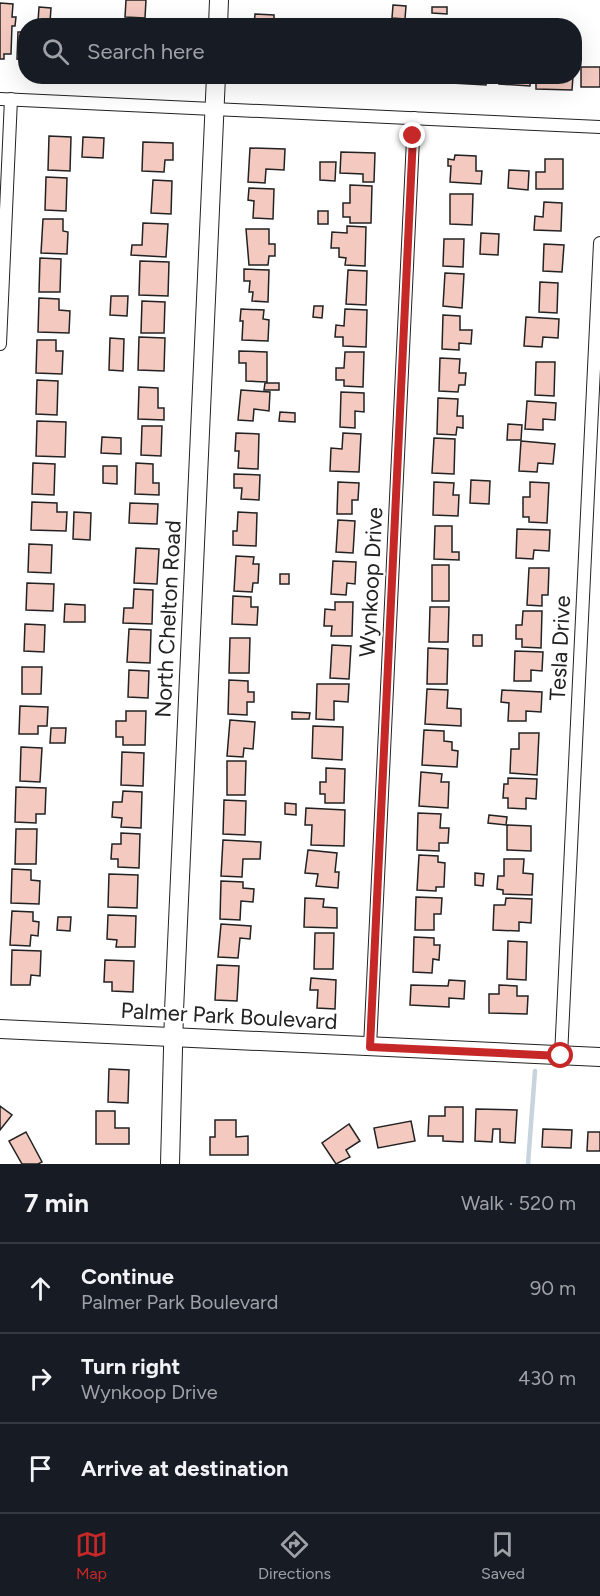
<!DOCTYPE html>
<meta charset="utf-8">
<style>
:root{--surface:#171b24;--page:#242831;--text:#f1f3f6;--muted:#9ea1a6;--line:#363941;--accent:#c62828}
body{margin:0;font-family:Figtree,sans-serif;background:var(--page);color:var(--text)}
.stop{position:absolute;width:18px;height:18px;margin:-14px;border:4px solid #c62828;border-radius:50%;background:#fff}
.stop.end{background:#c62828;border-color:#fff;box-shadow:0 2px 6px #0008}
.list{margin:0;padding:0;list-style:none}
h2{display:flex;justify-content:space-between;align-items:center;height:78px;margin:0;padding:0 24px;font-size:26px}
h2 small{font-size:20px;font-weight:400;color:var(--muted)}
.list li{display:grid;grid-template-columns:39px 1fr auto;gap:18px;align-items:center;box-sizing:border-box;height:90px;padding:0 24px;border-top:2px solid var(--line)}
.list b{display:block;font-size:22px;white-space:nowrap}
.list p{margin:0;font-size:20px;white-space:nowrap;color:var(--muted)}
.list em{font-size:20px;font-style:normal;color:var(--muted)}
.icon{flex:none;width:33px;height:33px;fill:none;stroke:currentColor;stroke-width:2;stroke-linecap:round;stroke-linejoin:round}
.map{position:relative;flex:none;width:600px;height:1164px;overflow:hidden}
.search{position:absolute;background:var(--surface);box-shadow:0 6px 24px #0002;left:18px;right:18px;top:18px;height:66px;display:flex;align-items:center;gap:15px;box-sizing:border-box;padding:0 21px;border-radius:24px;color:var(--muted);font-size:22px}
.sheet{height:348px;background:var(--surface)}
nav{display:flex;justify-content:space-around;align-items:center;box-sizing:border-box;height:84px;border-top:2px solid var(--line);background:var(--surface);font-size:16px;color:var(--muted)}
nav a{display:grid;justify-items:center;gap:3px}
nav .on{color:var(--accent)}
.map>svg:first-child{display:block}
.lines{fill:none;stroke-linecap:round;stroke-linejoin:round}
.stream{stroke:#c7d3dd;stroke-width:4.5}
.building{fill:#f3c9c0;stroke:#222;stroke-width:1.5}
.minor-casing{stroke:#222;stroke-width:14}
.secondary-casing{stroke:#222;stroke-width:20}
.minor{stroke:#fff;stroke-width:12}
.secondary{stroke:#fff;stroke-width:18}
.route{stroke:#c62828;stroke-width:8}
.labels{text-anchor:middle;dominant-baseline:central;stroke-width:4.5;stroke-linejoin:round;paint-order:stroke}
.street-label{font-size:22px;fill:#222;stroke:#fff}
</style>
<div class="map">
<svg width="600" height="1164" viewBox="0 0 600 1164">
<rect width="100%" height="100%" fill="#fff"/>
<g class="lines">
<path class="stream" d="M528,1164L535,1071"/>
</g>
<g class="building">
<path d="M126,0H146L145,18L125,17Z"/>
<path d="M0,3L13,4L12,17H16L15,26H12L11,54H4V59H0Z"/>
<path d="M393,5L406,6L405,19L392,18Z"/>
<path d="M39,7L51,8L50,22H38Z"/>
<path d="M432,7H447V14L432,13Z"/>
<path d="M255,14L274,15V26H254Z"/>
<path d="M18,32H26V62L24,60L17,59Z"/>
<rect x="581" y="67" width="19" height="20"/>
<path d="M409,76H443V83L408,82Z"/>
<path d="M453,76H487L486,85L452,83Z"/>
<path d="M500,76H531L530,86L499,84Z"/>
<path d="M536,76H573L572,90L536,89Z"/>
<path d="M49,136L71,137L70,171L48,170Z"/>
<path d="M83,137L104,138L103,158L82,157Z"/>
<path d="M143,142L173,143V160H165L164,172L142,171Z"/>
<path d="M250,148L285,149L284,170L266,169L265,183L248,182Z"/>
<path d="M341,152L375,153L374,182H363V174L340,173Z"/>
<path d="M455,155L476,156V171H482L481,184L450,182L451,166H448V159L454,160Z"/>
<path d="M545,159H563V189H536V172H545Z"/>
<path d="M320,162H336L335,181L320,180Z"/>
<path d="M509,170L529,171L528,190L508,188Z"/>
<path d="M46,177L67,178L66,211L45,210Z"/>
<path d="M153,180L172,181L171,214L151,213Z"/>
<path d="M350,185L372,186L371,223H350V217H343V203H350Z"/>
<path d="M249,188L274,189L273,219L253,218L254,201L248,200Z"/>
<path d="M450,194H473L472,225L450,224Z"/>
<path d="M544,202L562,203L561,231L534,230L535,216L543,217Z"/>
<rect x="318" y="211" width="10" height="13"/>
<path d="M43,219H63V231L68,232L67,254L41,253Z"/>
<path d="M143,223L168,224L166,257L131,255L132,245H142Z"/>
<path d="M347,226L366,227L365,266L345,265L346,258L339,257V248H331L332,232L347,233Z"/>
<path d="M246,229H269V244H275V256H269L268,265H249Z"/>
<path d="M481,233L499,234L498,255L480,254Z"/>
<path d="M444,239H464L463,267L443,266Z"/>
<path d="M544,244L564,245L562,272L543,271Z"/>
<path d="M40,258L61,259L60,292H39Z"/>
<path d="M140,261L169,262L168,296L139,295Z"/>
<path d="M244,269L269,270L268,302L252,301L253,292H249L250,281H244Z"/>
<path d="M348,270L367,271L366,305L346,304Z"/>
<path d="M445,273L464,274L462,308L443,306Z"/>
<path d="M540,282L558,283L557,313L539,312Z"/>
<path d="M111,296H128L127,316L110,315Z"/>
<path d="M39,298L59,299V310L70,311L69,333L38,332Z"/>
<path d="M142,301L165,302L164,333H141Z"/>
<path d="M314,306H323L322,318L313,317Z"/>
<path d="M241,309L264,310L263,319L269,320L268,341L242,340L243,321H240Z"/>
<path d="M345,309L367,310L366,347L343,346V337H335L336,325L344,326Z"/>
<path d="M443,315L460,316V330H472L471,344L459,343V350L442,349Z"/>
<path d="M526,317L559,319L558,338L543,337L542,347L524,346Z"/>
<path d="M139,337L165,338L164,371L138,370Z"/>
<path d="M110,338L124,339L123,371L109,370Z"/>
<path d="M37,340H56V351H63L62,374L36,373Z"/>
<path d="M239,351L267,352V382L246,381V363H239Z"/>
<path d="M345,352H364L363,387L344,386V380H336V368H344Z"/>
<path d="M440,358L460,359L459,373H466L465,385H459L458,392L439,391Z"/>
<path d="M536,362H555L554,396L535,395Z"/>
<path d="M37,380L58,381L57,415L36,414Z"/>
<path d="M265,383H279V390H264Z"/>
<path d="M139,387L158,388V408H164V420L138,419Z"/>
<path d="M241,390L270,392L269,411L254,409L253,421L238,420Z"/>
<path d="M341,392L364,393V412L355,411V428L340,427Z"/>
<path d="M438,398L458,399L457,416H463V428L457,427L456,435L437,434Z"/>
<path d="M527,401L556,403L555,420L543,419V430L525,429Z"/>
<path d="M280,412L295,413V422L279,421Z"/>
<path d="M37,421L66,422L65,457L36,456Z"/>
<path d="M508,424L522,425L521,440H507Z"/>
<path d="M142,426H162L161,456L141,455Z"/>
<path d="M236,433L259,434L258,469L238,468L239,451H235Z"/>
<path d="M343,433L361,434L359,472L330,471L331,448L342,449Z"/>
<path d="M102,437L121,438V454L101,453Z"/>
<path d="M434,438L455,439L454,474L432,473Z"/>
<path d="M521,441L555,444L553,464L538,463L537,472L519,471Z"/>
<path d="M33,463L55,464L54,495L32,494Z"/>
<path d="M136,463L153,464V483H159V495L135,494Z"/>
<path d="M103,466H117V484L103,483Z"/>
<path d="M234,474L260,475L259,500L241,499L242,488H234Z"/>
<path d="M471,480L490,481L489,504L470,503Z"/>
<path d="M338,482L359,483L358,500H352V514H337Z"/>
<path d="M434,482L454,483L453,495H459L458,516L433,515Z"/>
<path d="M530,482L549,483L547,523L529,522V517H523V497H530Z"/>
<path d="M32,502L57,503V512H67L66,531L31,530Z"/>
<path d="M130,503L158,504L157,524L129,523Z"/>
<path d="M74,512L91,513L90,540L73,539Z"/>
<path d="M238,512L257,513L256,546L233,545V531H237Z"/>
<path d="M338,520L355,521L353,553L336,552Z"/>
<path d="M435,526H452V552H459V560L434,559Z"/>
<path d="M517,529L550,530L549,551L534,550L533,559L516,558Z"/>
<path d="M29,544L52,545L51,573L28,572Z"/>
<path d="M136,548L159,549L157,584L134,583Z"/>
<path d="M236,556L254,557L253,564H259L258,583H253L252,592L234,591Z"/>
<path d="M333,561L356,562L355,584L347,583L346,595L331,594Z"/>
<rect x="432" y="565" width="17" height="36"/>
<path d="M529,568H549L548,595H542V606L527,605Z"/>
<rect x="280" y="574" width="9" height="10"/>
<path d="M27,583L54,584L53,611L26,610Z"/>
<path d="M134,589L153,590L152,624L123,623L124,608H133Z"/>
<path d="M233,596L251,597V607H258L257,625L232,624Z"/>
<path d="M335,602H353L352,636H331L332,626H324L325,609L335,610Z"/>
<path d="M65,604L85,605V622H64Z"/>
<path d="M430,607H449L448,642H429Z"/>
<path d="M523,611H542L541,648L522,647V639H516V625H522Z"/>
<path d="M25,624L45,625L44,652L24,651Z"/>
<path d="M129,629L151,630L150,663L127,662Z"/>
<rect x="473" y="635" width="9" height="11"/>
<path d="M230,638H250L249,673H229Z"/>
<path d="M332,645L351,646L349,679L330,678Z"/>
<path d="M428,648L448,649L447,684H427Z"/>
<path d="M515,651L543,652L542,671L531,670V681H514Z"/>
<path d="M22,667H42L41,694H22Z"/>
<path d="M129,670L149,671L148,698L128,697Z"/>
<path d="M229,680L248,681V692H254V702H247V715L228,714Z"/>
<path d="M317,684H349L348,702L334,701V720L316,719Z"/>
<path d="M427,689L448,690L447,708L461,709V726L425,724Z"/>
<path d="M502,690L542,692L541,712L526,711V721H508L509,703L501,702Z"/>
<path d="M20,706L48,707L47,726H38V734H19Z"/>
<path d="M126,711H146L145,745H123V737H116V721H126Z"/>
<path d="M292,712L310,713L309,719H292Z"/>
<path d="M230,720L255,722L253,749L244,748L243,757L227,756Z"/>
<path d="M313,726L343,727L342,760L312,758Z"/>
<path d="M51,728H66L65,743H50Z"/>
<path d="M424,730L444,731V741L452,742V750L458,751L457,767L422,765Z"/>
<path d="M519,733H539L537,775L510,773L511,749H519Z"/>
<path d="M21,747L42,748L40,782L20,781Z"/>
<path d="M122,752L144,753L143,786L121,785Z"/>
<path d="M227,761H246L245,795H227Z"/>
<path d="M326,768L345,769L344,803H325V794H320V782H326Z"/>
<path d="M421,772L442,774L441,782H449L448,808L419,806Z"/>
<path d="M508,778L537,779L536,799L526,798V809L508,808V798H503L504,784H508Z"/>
<path d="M16,787L46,788L45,814H36V823L15,822Z"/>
<path d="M123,791L142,792L141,828L121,827L122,818L112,817L113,802H122Z"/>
<path d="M224,800L246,801L245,835L223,834Z"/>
<path d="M285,803L296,804V815L285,814Z"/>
<path d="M306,808L345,810L344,846L311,845L312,825H305Z"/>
<path d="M418,813L441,814L440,828H449L448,843H439V851L417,850Z"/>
<path d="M489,815L507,817L506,825L488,823Z"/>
<path d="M507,825L531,826V851L507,850Z"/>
<path d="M16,829H37L36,864H15Z"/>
<path d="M121,833L140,834L139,868L118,867V859H111L112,844H121Z"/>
<path d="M223,840L261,842L260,859H243L242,877L221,876Z"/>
<path d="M308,850L337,853L335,872H339L338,888L316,886L318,874L305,873Z"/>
<path d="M419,855L438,856V862L445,863L444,887H436V891L417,890Z"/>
<path d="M504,859H524L523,873L533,874L532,895L503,894V890L497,889L498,876H504Z"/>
<path d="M12,869L31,870V880L40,881L39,904L11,903Z"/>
<path d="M475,873L484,874L483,886L475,885Z"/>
<path d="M109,874L138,875L137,908L108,907Z"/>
<path d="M221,881L243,882V888L254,889L253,902L241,901L240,920L220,919Z"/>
<path d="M416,897L442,898L441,914H434V930H415Z"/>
<path d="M305,898L324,899L323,907L337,908V928L304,927Z"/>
<path d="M506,898L532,899L531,923L519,922V931L493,930L494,905H505Z"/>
<path d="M12,911L33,912V921L39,922L38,936L31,935L30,946L10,945Z"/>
<path d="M108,915L136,916L135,947H116L117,940L107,939Z"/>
<path d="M58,917H71L70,931L57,930Z"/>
<path d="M221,924L251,926L250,939L240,938L238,958L218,957Z"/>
<path d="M315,933H334L333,969H314Z"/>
<path d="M414,937L434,938V945H440L439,960L433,959L432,973L413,972Z"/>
<path d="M508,941L527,942L526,980L507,979Z"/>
<path d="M12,950L41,951L40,976L31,975L30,985H11Z"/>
<path d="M105,960L134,961L133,992L112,991V982H104Z"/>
<path d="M217,965L239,966L237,1001L215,1000Z"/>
<path d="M311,978L336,980L335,1009L317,1008L318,990H310Z"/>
<path d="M449,980L465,981L464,999L449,998V1007L410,1005L411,985L448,986Z"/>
<path d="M499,985L517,986V996H528L527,1014L489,1013V994H499Z"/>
<path d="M109,1069L129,1070L128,1103L108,1102Z"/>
<path d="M0,1106L12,1115L0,1130Z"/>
<path d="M445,1107H463V1142L443,1141V1136H428L429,1116H445Z"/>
<path d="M476,1109L517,1110L515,1143L500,1142V1129H493L492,1142L475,1141Z"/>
<path d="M96,1111H115V1128H129V1144H96Z"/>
<path d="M215,1120H236V1137L248,1136V1155H210V1137H215Z"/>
<path d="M411,1121L415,1141L378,1148L374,1128Z"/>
<path d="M349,1124L360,1141L346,1150L350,1157L336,1164L322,1143Z"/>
<path d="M543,1129L572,1130L571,1148L542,1147Z"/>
<path d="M26,1132L42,1162L38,1164H22L9,1141Z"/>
<path d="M588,1132H600V1151H587Z"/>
</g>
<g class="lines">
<g class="minor-casing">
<g id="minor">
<path d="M0,99L600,127"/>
<path d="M0,344L11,99"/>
<path d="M370,1047L414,118"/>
<path d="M561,1056L600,243"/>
</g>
</g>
<g class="secondary-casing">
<g id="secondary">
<path d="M218,26L219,0"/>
<path d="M0,1029L600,1057"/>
<path d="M170,1164L174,1011L216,76"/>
</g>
</g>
<use href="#minor" class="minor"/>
<use href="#secondary" class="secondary"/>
</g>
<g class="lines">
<path class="route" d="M413,136L370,1047L561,1056"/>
</g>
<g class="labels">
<g class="street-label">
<text transform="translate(371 582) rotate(-87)">Wynkoop Drive</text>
<text transform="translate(168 619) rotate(-87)">North Chelton Road</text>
<text transform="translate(560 648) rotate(-87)">Tesla Drive</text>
<text transform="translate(229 1016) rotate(3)">Palmer Park Boulevard</text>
</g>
</g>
</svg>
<div class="stop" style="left:561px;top:1056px"></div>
<div class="stop end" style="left:413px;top:136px"></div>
<div class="search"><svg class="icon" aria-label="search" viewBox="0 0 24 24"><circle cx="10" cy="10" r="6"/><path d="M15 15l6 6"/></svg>Search here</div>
</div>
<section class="sheet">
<h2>7 min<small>Walk · 520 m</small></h2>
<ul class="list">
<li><svg class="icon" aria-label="ahead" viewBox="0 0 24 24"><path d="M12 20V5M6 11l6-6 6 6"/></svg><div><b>Continue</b><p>Palmer Park Boulevard</p></div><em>90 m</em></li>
<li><svg class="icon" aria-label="right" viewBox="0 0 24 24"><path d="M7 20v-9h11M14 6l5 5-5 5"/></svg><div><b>Turn right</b><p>Wynkoop Drive</p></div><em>430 m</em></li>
<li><svg class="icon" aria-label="arrive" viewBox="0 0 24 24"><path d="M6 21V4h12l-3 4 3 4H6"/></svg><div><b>Arrive at destination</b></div></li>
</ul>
</section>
<nav>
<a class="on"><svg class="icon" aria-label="map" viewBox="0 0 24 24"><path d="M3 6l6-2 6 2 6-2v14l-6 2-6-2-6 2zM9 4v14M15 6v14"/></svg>Map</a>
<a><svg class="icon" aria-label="directions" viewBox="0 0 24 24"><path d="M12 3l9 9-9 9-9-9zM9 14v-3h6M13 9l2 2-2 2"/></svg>Directions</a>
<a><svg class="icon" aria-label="saved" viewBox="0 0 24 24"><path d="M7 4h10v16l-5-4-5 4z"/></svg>Saved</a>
</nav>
